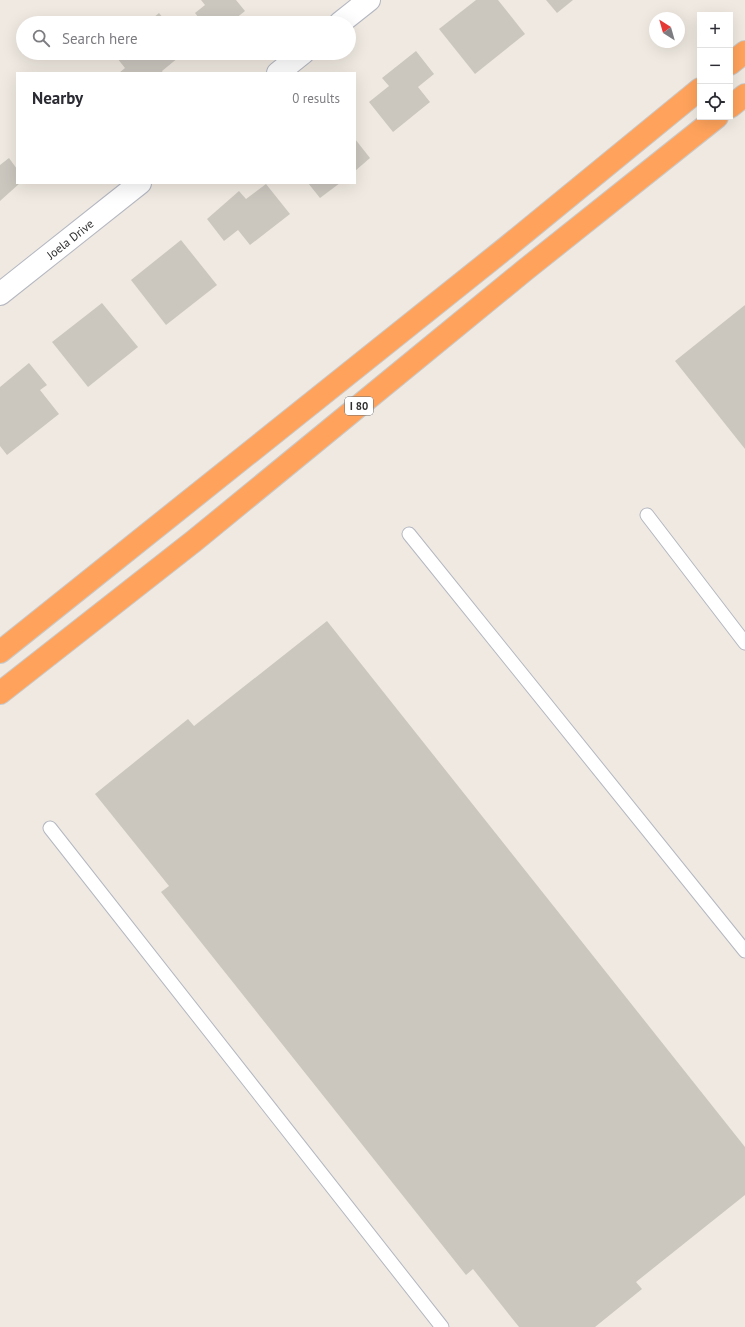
<!DOCTYPE html>
<meta charset="utf-8">
<style>
:root{--surface:#fff;--page:#f7f7f7;--text:#2b2b33;--muted:#7c7c81;--line:#e1e1e2}
body{margin:0;font-family:"PT Sans",sans-serif;background:var(--page);color:var(--text)}
.controls{position:absolute;right:12px;top:12px;display:grid;overflow:hidden;border-radius:0px;box-shadow:0 4px 16px #0002}
.controls button{width:36px;height:36px;display:grid;place-items:center;padding:0;border:0;border-bottom:1px solid var(--line);background:var(--surface);color:var(--text);font:20px sans-serif}
.compass{position:absolute;left:649px;top:12px;width:36px;height:36px;border-radius:50%;background:var(--surface);box-shadow:0 4px 16px #0002;rotate:323deg}
.list{margin:0;padding:0;list-style:none}
h2{display:flex;justify-content:space-between;align-items:center;height:52px;margin:0;padding:0 16px;font-size:17px}
h2 small{font-size:13px;font-weight:400;color:var(--muted)}
.icon{flex:none;width:22px;height:22px;fill:none;stroke:currentColor;stroke-width:2;stroke-linecap:round;stroke-linejoin:round}
.map{position:relative;flex:none;width:745px;height:1327px;overflow:hidden}
.search{position:absolute;background:var(--surface);box-shadow:0 4px 16px #0002;left:16px;top:16px;width:340px;height:44px;display:flex;align-items:center;gap:10px;box-sizing:border-box;padding:0 14px;border-radius:22px;color:var(--muted);font-size:15px}
.panel{position:absolute;background:var(--surface);box-shadow:0 4px 16px #0002;left:16px;top:72px;width:340px;height:112px;border-radius:0px}
.map>svg:first-child{display:block}
.building{fill:#cbc7bf}
.lines{fill:none;stroke-linecap:round;stroke-linejoin:round}
.lane-casing{stroke:#b4b7c1;stroke-width:15}
.street-casing{stroke:#b4b7c1;stroke-width:24}
.highway-casing{stroke:#c9c9c9;stroke-width:24}
.lane{stroke:#fff;stroke-width:13}
.street{stroke:#fff;stroke-width:22}
.highway{stroke:#ffa35c;stroke-width:22}
.labels{text-anchor:middle;dominant-baseline:central;stroke-width:3;stroke-linejoin:round;paint-order:stroke}
.shield{fill:#fff;stroke:#6d6d6d;stroke-width:1}
.shield-label{font-size:11px;font-weight:bold;fill:#2e2e2e}
.street-label{font-size:12px;fill:#2e2e2e;stroke:#fff}
</style>
<div class="map">
<svg width="745" height="1327" viewBox="0 0 745 1327">
<rect width="100%" height="100%" fill="#efe9e1"/>
<g class="building">
<path d="M201,0H236L245,11L230,23H203L195,13L205,5Z"/>
<path d="M476,0H498L525,34L475,74L439,29Z"/>
<path d="M546,0H573L557,13Z"/>
<path d="M159,13L167,23H147Z"/>
<path d="M416,51L434,74L418,87L430,102L393,132L369,102L389,86L382,78Z"/>
<path d="M113,53H184L162,71L163,73H119L125,68Z"/>
<path d="M355,139L370,158L355,171Z"/>
<path d="M9,158L17,169V183H20L0,201V165Z"/>
<path d="M308,183H340L320,198Z"/>
<path d="M266,184L290,214L250,245L238,230L224,241L207,219L239,191L246,199Z"/>
<path d="M181,240L217,285L166,325L131,280Z"/>
<path d="M102,303L138,347L88,387L52,342Z"/>
<path d="M745,305V449L675,361Z"/>
<path d="M29,363L47,385L40,390L59,414L7,455L0,446V387Z"/>
<path d="M327,621L745,1147V1195L636,1282L642,1289L595,1327H519L473,1269L466,1275L161,892L169,886L95,794L188,719L194,726Z"/>
</g>
<g class="lines">
<g class="lane-casing">
<g id="lane">
<path d="M647,515L745,643"/>
<path d="M409,534L745,951"/>
<path d="M50,828L442,1327"/>
</g>
</g>
<g class="street-casing">
<g id="street">
<path d="M340,23L369,0"/>
<path d="M278,73L303,53"/>
<path id="s1" d="M0,294L140,183"/>
</g>
</g>
<g class="highway-casing">
<g id="highway">
<path d="M730,64L745,52"/>
<path d="M730,107L745,95"/>
<path d="M0,652L507,247L700,89"/>
<path d="M0,693L194,541L525,270L717,117"/>
</g>
</g>
<use href="#lane" class="lane"/>
<use href="#street" class="street"/>
<use href="#highway" class="highway"/>
</g>
<g class="labels">
<rect class="shield" x="345" y="397" width="28" height="18" rx="3"/>
<g class="shield-label">
<text x="359" y="406">I 80</text>
</g>
<g class="street-label">
<text stroke="none"><textPath href="#s1" startOffset="89">Joela Drive</textPath></text>
</g>
</g>
</svg>
<div class="controls">
<button>+</button>
<button>−</button>
<button><svg class="icon" aria-label="locate" viewBox="0 0 24 24"><circle cx="12" cy="12" r="6"/><path d="M12 2v4M12 18v4M2 12h4M18 12h4"/></svg></button>
</div>
<svg class="compass" viewBox="-18 -18 36 36"><path d="M0-13l5 13h-10z" fill="#e53935"/><path d="M0 13l5-13h-10z" fill="#7c7c81"/></svg>
<div class="search"><svg class="icon" aria-label="search" viewBox="0 0 24 24"><circle cx="10" cy="10" r="6"/><path d="M15 15l6 6"/></svg>Search here</div>
<section class="panel">
<h2>Nearby<small>0 results</small></h2>
<ul class="list">
</ul>
</section>
</div>
